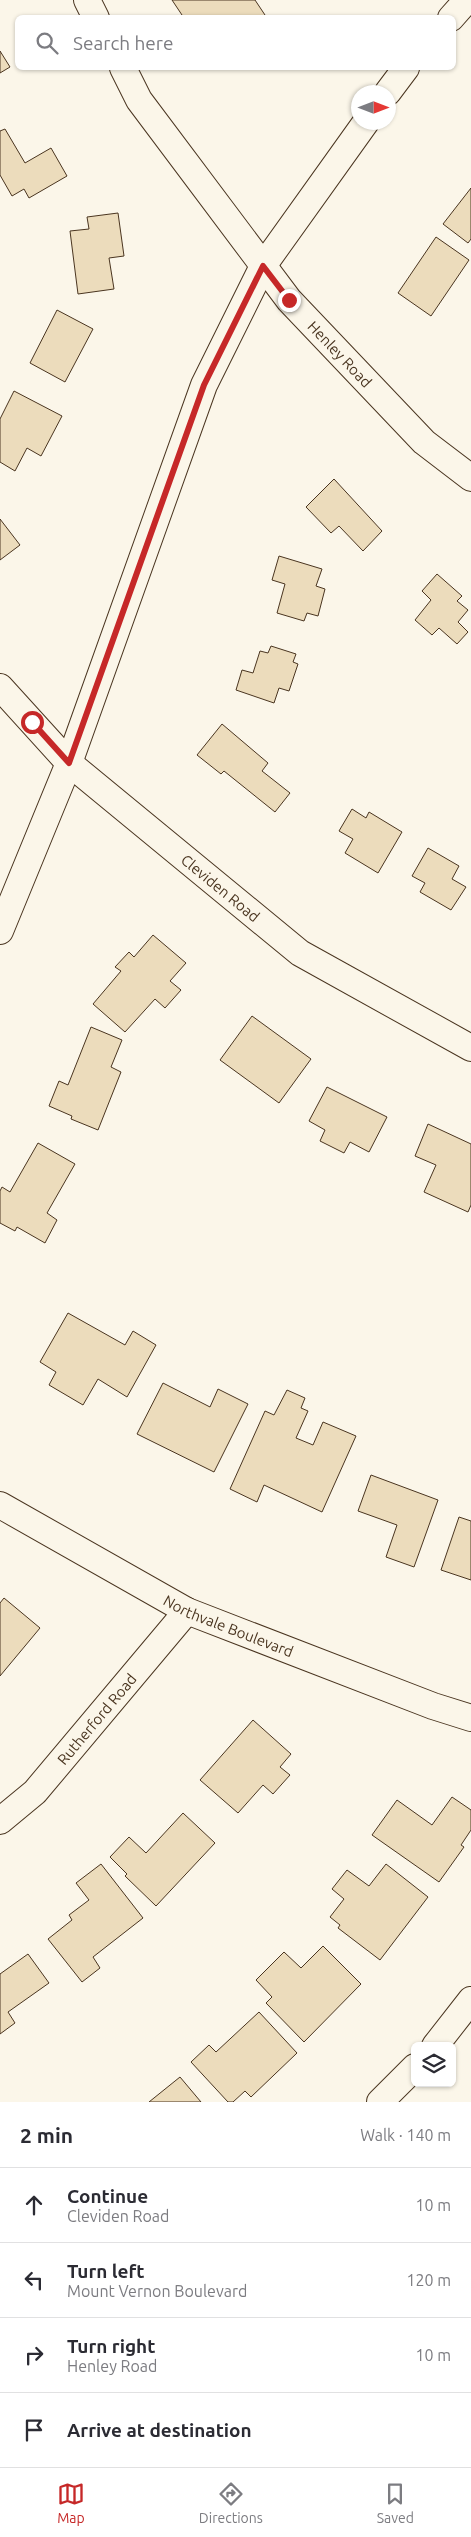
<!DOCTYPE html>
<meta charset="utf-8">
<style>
:root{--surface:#fff;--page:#f7f7f7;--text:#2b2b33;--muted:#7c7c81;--line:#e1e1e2;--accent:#c62828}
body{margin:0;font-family:Ubuntu,sans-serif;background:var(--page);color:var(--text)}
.controls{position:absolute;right:15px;bottom:15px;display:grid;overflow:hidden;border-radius:8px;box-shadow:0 1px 4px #0004}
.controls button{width:45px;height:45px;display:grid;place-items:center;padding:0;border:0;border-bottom:1px solid var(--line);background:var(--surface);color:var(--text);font:25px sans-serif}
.compass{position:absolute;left:351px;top:85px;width:45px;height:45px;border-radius:50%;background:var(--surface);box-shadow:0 1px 4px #0004;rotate:90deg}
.stop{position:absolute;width:15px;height:15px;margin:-11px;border:4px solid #c62828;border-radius:50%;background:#fff}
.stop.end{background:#c62828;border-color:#fff;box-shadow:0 1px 5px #0008}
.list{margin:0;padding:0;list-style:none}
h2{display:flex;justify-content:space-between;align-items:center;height:65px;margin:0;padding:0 20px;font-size:21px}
h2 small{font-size:16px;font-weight:400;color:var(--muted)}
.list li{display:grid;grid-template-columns:32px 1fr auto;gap:15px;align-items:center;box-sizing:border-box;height:75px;padding:0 20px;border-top:1px solid var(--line)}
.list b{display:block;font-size:19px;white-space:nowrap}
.list p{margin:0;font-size:16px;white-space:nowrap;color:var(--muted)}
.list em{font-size:16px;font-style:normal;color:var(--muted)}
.icon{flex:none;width:28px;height:28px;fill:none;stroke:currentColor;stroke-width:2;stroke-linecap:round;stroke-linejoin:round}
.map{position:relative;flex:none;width:471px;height:2102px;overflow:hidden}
.search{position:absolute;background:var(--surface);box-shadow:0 1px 4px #0004;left:15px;right:15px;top:15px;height:55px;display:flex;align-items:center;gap:12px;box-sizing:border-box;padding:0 18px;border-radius:8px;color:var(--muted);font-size:19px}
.sheet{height:365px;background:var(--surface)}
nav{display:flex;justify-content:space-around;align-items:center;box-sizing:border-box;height:70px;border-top:1px solid var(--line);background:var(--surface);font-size:14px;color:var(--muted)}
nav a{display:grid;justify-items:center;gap:2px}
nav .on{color:var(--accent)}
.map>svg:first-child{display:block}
.building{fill:#ecdcbc;stroke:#4a3520}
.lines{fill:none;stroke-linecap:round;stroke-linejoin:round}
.street-casing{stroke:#4a3520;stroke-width:28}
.street{stroke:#fbf6e9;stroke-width:26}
.route{stroke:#c62828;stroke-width:6}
.labels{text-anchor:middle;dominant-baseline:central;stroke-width:4;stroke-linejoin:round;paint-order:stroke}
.street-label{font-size:15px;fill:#4a3520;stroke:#fbf6e9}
</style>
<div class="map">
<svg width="471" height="2102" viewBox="0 0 471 2102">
<rect width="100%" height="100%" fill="#fbf6e9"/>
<g class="building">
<path d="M172,0H255L267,18H184Z"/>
<path d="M0,51L10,67L0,73Z"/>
<path d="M5,129L25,163L51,148L67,176L29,198L24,189L12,196L0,175V131Z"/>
<path d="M471,188V239L468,243L443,224Z"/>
<path d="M118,213L124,256L109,258L114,289L78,294L70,231L89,229L87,217Z"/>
<path d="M436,237L469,260L431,316L398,293Z"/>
<path d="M57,310L93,329L65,382L30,363Z"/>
<path d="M14,391L62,416L41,456L27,448L15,471L0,462V419Z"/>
<path d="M334,479L382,531L363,551L339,526L331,533L306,507Z"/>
<path d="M0,519L20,545L0,560Z"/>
<path d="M279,556L322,569L316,586L325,589L318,616L307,613L304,621L277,613L285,584L272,580Z"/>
<path d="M437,574L462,596L457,601L468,610L458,622L468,632L457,644L439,628L432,635L415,620L431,600L422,591Z"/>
<path d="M271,646L296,654L293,662L298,664L289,691L279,688L274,703L236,690L242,670L253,673L260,651L268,653Z"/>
<path d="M222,724L268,763L262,771L290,793L275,812L224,771L221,774L197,755Z"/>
<path d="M352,809L366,818L369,812L402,832L378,873L345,853L353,839L339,831Z"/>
<path d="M428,848L459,866L452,879L466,887L451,910L420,892L425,883L412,876Z"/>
<path d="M153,935L186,963L170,981L181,990L165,1008L155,999L125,1032L93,1004L121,971L115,967L129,952L134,957Z"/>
<path d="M252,1016L311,1059L279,1103L220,1060Z"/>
<path d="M91,1027L122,1040L111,1067L121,1072L98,1130L71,1119L72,1116L49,1106L59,1081L68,1085Z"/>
<path d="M327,1087L387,1117L369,1152L350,1142L344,1153L320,1141L325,1130L309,1121Z"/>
<path d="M428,1124L471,1144V1205L468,1212L424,1192L436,1165L415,1156Z"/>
<path d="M38,1143L75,1164L47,1213L57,1220L45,1243L17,1227L15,1231L0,1223V1191L2,1187L10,1192Z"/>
<path d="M68,1313L125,1345L133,1331L156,1345L127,1397L98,1379L83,1405L49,1385L56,1372L40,1362Z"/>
<path d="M163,1383L210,1407L218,1389L248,1404L214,1472L137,1434Z"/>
<path d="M287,1390L305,1398L301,1408L308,1411L296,1438L313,1445L323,1422L356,1436L322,1512L264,1485L257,1502L230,1489L265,1411L274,1415Z"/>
<path d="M371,1475L438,1500L414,1567L386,1557L397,1525L358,1511Z"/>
<path d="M459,1517L471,1521V1580L441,1570Z"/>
<path d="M4,1598L40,1628L0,1676V1603Z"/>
<path d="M253,1720L291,1754L280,1767L290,1775L273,1794L263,1785L238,1813L200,1780Z"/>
<path d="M452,1797L471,1810V1830L461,1845L464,1847L439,1882L372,1835L397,1800L432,1825Z"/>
<path d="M183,1813L215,1843L156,1906L125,1876L127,1874L110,1857L129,1837L146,1853Z"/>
<path d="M101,1864L143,1918L93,1957L100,1968L82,1982L48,1939L72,1920L69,1915L89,1900L76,1883Z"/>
<path d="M386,1864L428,1897L380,1960L338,1928L340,1925L330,1917L344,1899L332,1889L347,1870L369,1886Z"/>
<path d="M323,1946L361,1984L304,2042L266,2003L272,1997L256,1980L284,1952L301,1968Z"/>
<path d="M28,1954L49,1983L8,2012L15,2023L0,2034V1974Z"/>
<path d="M259,2012L297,2053L251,2097L245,2091L233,2102H228L191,2062L209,2045L216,2052Z"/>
<path d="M180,2077L201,2102H149Z"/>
</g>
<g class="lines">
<g class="street-casing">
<g id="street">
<path d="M87,0L96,18"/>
<path d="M451,18L467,0"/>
<path id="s1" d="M123,68L139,100L289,300L424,442L471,478"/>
<path d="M388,92L406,68"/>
<path id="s2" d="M0,687L69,763L300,953L471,1048"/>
<path d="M0,931L69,763L204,385L263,266L366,122"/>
<path id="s3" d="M0,1505L187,1611L433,1706L471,1718"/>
<path id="s4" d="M0,1821L35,1792L187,1611"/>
<path d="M435,2046L471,2000"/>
<path d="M380,2102L415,2067"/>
</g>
</g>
<use href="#street" class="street"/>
</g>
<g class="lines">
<path class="route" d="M32,722L69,763L204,385L263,266L289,300"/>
</g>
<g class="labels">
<g class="street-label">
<text stroke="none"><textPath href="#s1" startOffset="360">Henley Road</textPath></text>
<text stroke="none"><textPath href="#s2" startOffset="299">Cleviden Road</textPath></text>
<text stroke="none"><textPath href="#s3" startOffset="259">Northvale Boulevard</textPath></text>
<text stroke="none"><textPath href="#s4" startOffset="141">Rutherford Road</textPath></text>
</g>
</g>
</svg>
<div class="controls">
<button><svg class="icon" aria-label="layers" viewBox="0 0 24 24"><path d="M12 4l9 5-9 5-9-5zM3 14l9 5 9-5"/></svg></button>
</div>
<svg class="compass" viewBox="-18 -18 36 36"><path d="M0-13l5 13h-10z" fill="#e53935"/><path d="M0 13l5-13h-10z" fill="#7c7c81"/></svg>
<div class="stop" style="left:32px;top:722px"></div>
<div class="stop end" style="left:289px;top:300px"></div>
<div class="search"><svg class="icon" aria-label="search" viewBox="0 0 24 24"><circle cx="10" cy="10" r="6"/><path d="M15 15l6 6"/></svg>Search here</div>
</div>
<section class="sheet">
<h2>2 min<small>Walk · 140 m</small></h2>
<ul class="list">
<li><svg class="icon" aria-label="ahead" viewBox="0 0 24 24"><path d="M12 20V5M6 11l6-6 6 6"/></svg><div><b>Continue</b><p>Cleviden Road</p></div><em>10 m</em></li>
<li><svg class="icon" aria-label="left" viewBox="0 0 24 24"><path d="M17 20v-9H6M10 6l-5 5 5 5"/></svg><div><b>Turn left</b><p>Mount Vernon Boulevard</p></div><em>120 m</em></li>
<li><svg class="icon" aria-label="right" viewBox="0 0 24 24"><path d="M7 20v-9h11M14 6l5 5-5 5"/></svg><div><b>Turn right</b><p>Henley Road</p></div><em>10 m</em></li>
<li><svg class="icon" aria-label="arrive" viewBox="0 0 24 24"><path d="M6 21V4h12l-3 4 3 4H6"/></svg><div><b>Arrive at destination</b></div></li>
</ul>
</section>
<nav>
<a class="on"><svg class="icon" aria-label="map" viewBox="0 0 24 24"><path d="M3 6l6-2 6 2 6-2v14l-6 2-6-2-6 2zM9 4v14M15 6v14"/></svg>Map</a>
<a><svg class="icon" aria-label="directions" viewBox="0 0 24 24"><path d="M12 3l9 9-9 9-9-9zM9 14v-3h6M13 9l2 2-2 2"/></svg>Directions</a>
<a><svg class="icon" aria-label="saved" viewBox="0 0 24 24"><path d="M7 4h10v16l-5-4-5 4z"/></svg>Saved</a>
</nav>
